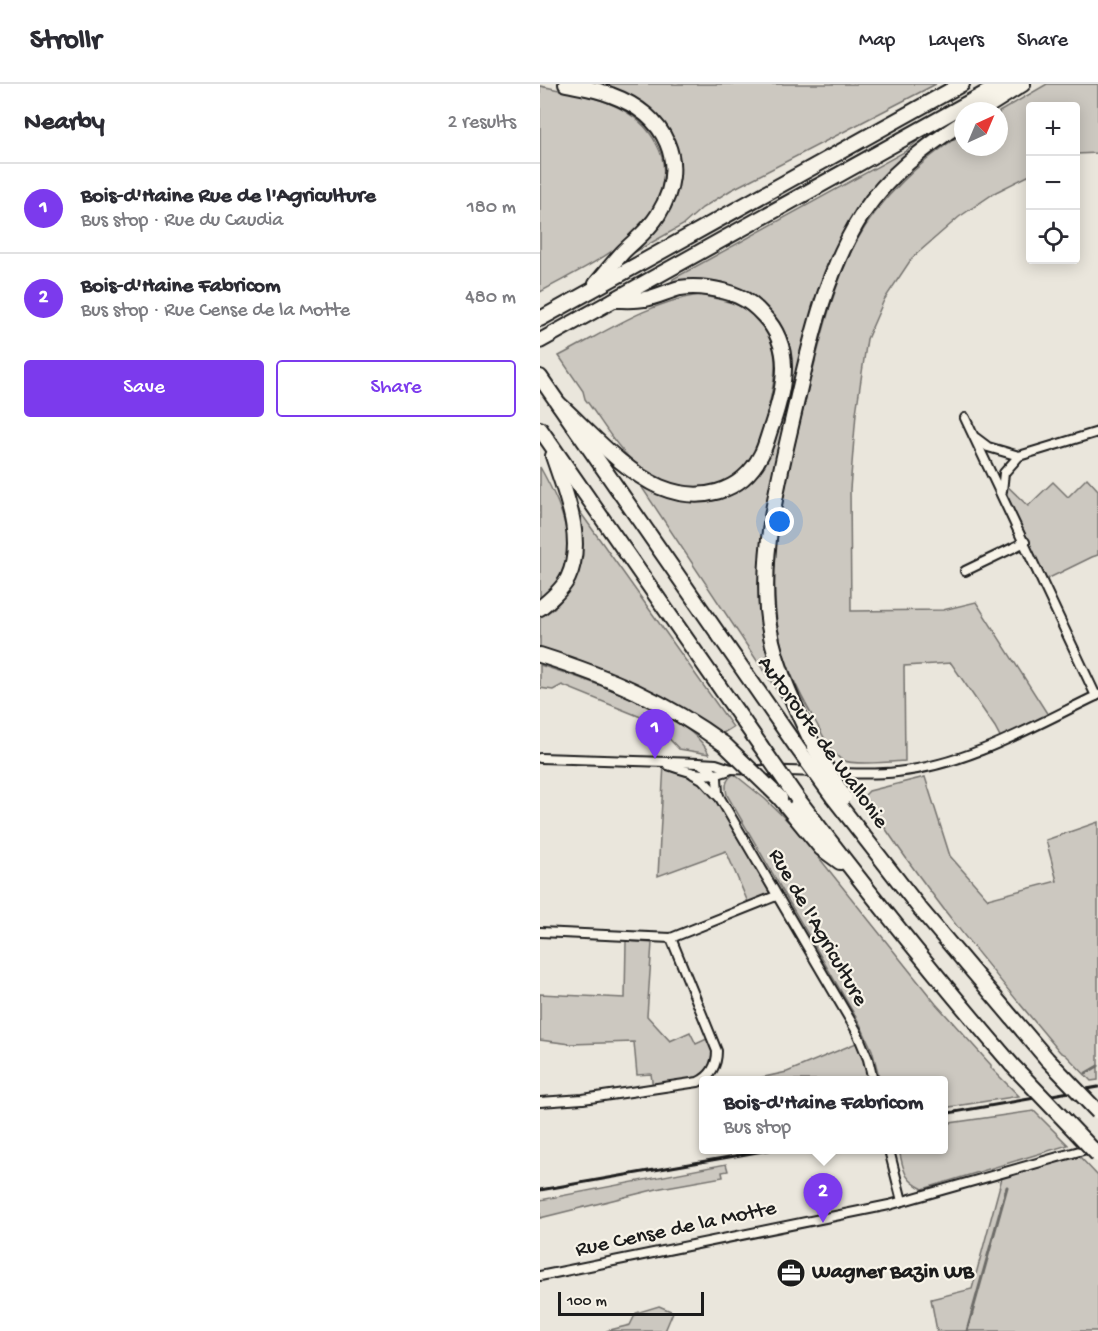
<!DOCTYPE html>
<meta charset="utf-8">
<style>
:root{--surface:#fff;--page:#f7f7f7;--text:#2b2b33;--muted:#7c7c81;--line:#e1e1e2;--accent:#7c3aed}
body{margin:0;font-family:"Gochi Hand",sans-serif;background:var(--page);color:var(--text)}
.controls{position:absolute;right:18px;top:18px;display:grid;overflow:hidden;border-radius:6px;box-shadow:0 3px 15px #0003}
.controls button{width:54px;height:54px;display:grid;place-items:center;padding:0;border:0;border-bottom:2px solid var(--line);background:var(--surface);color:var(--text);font:30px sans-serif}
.compass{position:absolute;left:414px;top:18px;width:54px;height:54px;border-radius:50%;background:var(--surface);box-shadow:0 3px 15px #0003;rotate:44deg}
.scale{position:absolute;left:18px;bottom:15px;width:146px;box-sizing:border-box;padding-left:6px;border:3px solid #1c1c1c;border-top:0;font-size:16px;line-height:21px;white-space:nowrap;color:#1c1c1c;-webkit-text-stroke:4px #f7f3e8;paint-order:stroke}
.you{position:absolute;left:240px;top:438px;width:21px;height:21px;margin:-15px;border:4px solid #fff;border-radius:50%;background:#1a73e8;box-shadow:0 0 0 9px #1a73e833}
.badge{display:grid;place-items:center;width:39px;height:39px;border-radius:50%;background:var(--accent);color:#fff;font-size:20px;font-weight:700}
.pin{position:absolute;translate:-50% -50px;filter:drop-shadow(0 2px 3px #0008)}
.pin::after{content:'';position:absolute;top:32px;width:21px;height:18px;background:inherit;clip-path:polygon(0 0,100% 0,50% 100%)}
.popup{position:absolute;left:159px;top:992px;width:249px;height:78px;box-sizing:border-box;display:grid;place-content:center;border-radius:6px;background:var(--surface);filter:drop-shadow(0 2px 4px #0005);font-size:20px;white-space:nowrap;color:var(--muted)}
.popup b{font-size:22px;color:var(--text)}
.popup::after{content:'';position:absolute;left:50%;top:100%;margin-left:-12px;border:12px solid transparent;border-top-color:var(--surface)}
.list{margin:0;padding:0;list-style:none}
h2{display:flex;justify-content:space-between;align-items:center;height:78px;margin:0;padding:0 24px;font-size:26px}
h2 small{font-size:20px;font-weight:400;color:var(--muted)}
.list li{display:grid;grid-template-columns:39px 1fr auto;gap:18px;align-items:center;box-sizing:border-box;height:90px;padding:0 24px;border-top:2px solid var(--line)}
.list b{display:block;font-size:22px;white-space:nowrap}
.list p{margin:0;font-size:20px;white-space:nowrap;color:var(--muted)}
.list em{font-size:20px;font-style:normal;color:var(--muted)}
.actions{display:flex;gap:12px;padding:18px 24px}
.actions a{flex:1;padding:14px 0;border:2px solid var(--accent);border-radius:6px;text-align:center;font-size:21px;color:var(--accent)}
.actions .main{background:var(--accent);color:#fff}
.icon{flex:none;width:33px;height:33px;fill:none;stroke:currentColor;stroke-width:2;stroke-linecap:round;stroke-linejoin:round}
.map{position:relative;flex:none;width:558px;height:1247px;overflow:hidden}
header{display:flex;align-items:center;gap:36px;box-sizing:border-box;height:84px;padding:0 30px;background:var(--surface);border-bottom:2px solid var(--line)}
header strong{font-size:28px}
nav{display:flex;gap:33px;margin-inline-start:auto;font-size:21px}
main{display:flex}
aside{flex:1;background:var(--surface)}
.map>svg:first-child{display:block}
.green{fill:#ccc8c0;stroke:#74726e;stroke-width:1.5}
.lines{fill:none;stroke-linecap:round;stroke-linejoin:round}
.stream{stroke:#6d6c68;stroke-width:3}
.minor-casing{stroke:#1c1c1c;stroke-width:12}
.motorway-casing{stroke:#1c1c1c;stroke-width:18}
.minor{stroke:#f7f3e8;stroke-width:8}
.motorway{stroke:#f7f3e8;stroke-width:14}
.rail{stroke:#1c1c1c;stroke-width:3}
.motorway-bridge-casing{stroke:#1c1c1c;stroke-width:18;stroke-linecap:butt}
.motorway-bridge{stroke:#f7f3e8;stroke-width:14}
.labels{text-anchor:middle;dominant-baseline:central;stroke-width:4.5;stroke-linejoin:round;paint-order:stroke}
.street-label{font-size:22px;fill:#1c1c1c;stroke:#f7f3e8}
.poi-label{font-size:22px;font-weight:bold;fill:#1c1c1c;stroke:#f7f3e8;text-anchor:start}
</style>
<header>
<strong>Strollr</strong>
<nav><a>Map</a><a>Layers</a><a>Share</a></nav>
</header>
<main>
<aside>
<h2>Nearby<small>2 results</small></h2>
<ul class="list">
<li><span class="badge">1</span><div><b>Bois-d'Haine Rue de l'Agriculture</b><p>Bus stop · Rue du Caudia</p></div><em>180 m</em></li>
<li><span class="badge">2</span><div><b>Bois-d'Haine Fabricom</b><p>Bus stop · Rue Cense de la Motte</p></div><em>480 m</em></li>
</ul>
<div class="actions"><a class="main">Save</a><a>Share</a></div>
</aside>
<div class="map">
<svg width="558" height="1247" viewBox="0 0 558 1247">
<rect width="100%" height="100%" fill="#eae6dc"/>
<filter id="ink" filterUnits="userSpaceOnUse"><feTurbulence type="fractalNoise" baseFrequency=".0167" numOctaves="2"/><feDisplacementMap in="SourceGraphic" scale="12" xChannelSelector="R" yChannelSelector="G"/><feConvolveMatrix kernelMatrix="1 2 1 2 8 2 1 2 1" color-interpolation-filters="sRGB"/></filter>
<g filter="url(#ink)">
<g class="green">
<path d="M57,0H396L191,106L162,124L143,141L95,168C109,152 129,135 133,113C137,97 133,77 133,60Z"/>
<path d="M507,0H558V69L536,70V22H490V91L456,108L419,133L372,174L344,216L327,255L316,329L310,405L311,527L403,526L436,518L510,634L463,658L455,643L411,579L364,582L365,677C352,678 313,682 302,676C289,667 282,649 274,635C260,611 246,584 240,556C223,472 249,386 268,305C281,255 292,204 316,158C341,112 380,78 423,49V63H459V28Z"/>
<path d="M0,2C43,11 96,17 117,61C123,72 125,83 123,96C120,113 113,132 100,145C72,172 34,189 0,208Z"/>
<path d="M411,37L412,40L336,105L259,279L229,408L220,481V522L224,555L255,634L97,396C120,406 145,421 171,416C217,407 231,369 241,329C244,318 249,305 250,294C254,238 215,196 159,196C150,196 140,199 131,201L133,195L366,67L383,52Z"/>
<path d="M159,211C180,215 202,219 218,235C242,260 236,294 228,325C225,337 224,350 219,361C197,412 140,413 100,383C77,366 62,337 45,315L43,307L19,272C64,249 109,218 159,211Z"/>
<path d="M0,383C26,430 46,476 0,518Z"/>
<path d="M547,394L558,406V471L552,473L503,497L462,411V397L488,422L513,398L528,413Z"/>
<path d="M38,425L193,643L180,651L0,566V533C39,515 41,462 38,425Z"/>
<path d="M0,581C42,594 151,629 169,670L139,665L113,638L22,601L13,606L0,604Z"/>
<path d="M124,679L151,689L175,710L236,812L210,823L186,767L118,792Z"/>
<path d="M194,690L225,715L256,745L396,920L451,981V984L479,1012L403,1024V996H340L332,966L320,940L187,711C185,702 185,696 194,690Z"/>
<path d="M385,693L410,772L448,815L517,797L506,756L558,738V996L551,997L526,971L520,968C451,886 382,803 324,712L329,707Z"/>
<path d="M86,857L112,859L107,932L130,957L150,948L156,960L171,953L177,967L167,992L113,1004L111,990L97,991L94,958L31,960L0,956V910L85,914Z"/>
<path d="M321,957L333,996H211L247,988Z"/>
<path d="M494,1027L528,1061L383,1105C363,1095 364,1086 359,1066H403V1040Z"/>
<path d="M540,1073L558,1092V1247H397L391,1215L432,1205L463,1090Z"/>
<path d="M186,1080L188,1087L182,1088L183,1093L121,1104L0,1134V1116Z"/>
<path d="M119,1222L133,1228L125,1247H66L90,1241L96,1229Z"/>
</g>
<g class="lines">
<g class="stream">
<path d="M546,989L558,982"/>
<path d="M427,1247L467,1103"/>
</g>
<g class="minor-casing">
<g id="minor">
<path d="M425,334L556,612"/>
<path d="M436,354L448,363L479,372L558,348"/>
<path d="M462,407L464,389L479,372"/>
<path d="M425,487L485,458"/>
<path d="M0,674L158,679L176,680L191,685L276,688"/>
<path d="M128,681C148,688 171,696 191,685"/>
<path d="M162,681L171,686L177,694L178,709L180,714L316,946L328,975L333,996"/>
<path d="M288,689C311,689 335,691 357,688C430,680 493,642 558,611"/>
<path d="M153,690L162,695L179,713"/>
<path d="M0,848L131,854L236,812"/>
<path d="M0,1018L43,1015L158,998C171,992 177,982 177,967L131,854"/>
<path d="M349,1066L362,1117"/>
<path d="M0,1192L349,1121L550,1064"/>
</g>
</g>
<g class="motorway-casing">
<g id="motorway">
<path d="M26,0C41,3 57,5 71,11C126,31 150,79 118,131C109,146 95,156 83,168C74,178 65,189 56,200"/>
<path d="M440,27L483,0"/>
<path d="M0,235L422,0"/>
<path d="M0,257L462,0"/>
<path d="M0,293L256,662"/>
<path d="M19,320C49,347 83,387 120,403C159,419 201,410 221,371C226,362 228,351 232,341C245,302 254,263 223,231C216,223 207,216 198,212C181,205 158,201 140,204C128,207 117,213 105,215C95,217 84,216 74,216"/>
<path d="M0,345L220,661"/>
<path d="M0,524C10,516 22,506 28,494C46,456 25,408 13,372"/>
<path d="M0,571C69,593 125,617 184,660"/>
<path d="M274,663C254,620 231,575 227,526C222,459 239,394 254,329C270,260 284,190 323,129C348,91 385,63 423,38"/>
<path d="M293,713L381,826L507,975"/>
<path d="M240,714L281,764L300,778"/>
<path d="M257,714C326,805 397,894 472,981"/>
</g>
</g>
<use href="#minor" class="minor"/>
<use href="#motorway" class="motorway"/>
<g class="rail">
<path d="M403,1030L558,1003"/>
<path d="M0,1106L229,1066"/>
</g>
<g class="motorway-bridge-casing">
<g id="motorway-bridge">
<path d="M184,660L240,714"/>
<path d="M220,661L257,714"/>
<path d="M256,662L293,713"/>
<path d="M274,663L304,713"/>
<path d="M507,975L558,1028"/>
<path d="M472,981L558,1071"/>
</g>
</g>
<use href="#motorway-bridge" class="motorway-bridge"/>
</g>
</g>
<defs>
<g id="office-disc" transform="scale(1.5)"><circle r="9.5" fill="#1c1c1c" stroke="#f7f3e8"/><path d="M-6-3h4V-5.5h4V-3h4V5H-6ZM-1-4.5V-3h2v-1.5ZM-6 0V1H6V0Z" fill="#fff"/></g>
</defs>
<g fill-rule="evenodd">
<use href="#office-disc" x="251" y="1189"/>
</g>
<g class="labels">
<g class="street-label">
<text transform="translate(282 659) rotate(54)">Autoroute de Wallonie</text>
<text transform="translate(277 844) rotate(60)">Rue de l'Agriculture</text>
<text transform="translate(136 1146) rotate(-12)">Rue Cense de la Motte</text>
</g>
<g class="poi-label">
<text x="272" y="1189">Wagner Bazin WB</text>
</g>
</g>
</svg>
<div class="controls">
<button>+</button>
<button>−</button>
<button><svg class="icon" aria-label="locate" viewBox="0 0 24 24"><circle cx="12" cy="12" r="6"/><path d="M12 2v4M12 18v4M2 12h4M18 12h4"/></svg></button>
</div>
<svg class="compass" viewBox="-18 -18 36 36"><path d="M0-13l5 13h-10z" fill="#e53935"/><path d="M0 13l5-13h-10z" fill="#7c7c81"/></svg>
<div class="scale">100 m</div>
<div class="you"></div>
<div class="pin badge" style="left:115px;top:675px">1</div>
<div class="pin badge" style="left:283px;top:1139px">2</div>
<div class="popup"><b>Bois-d'Haine Fabricom</b>Bus stop</div>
</div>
</main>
